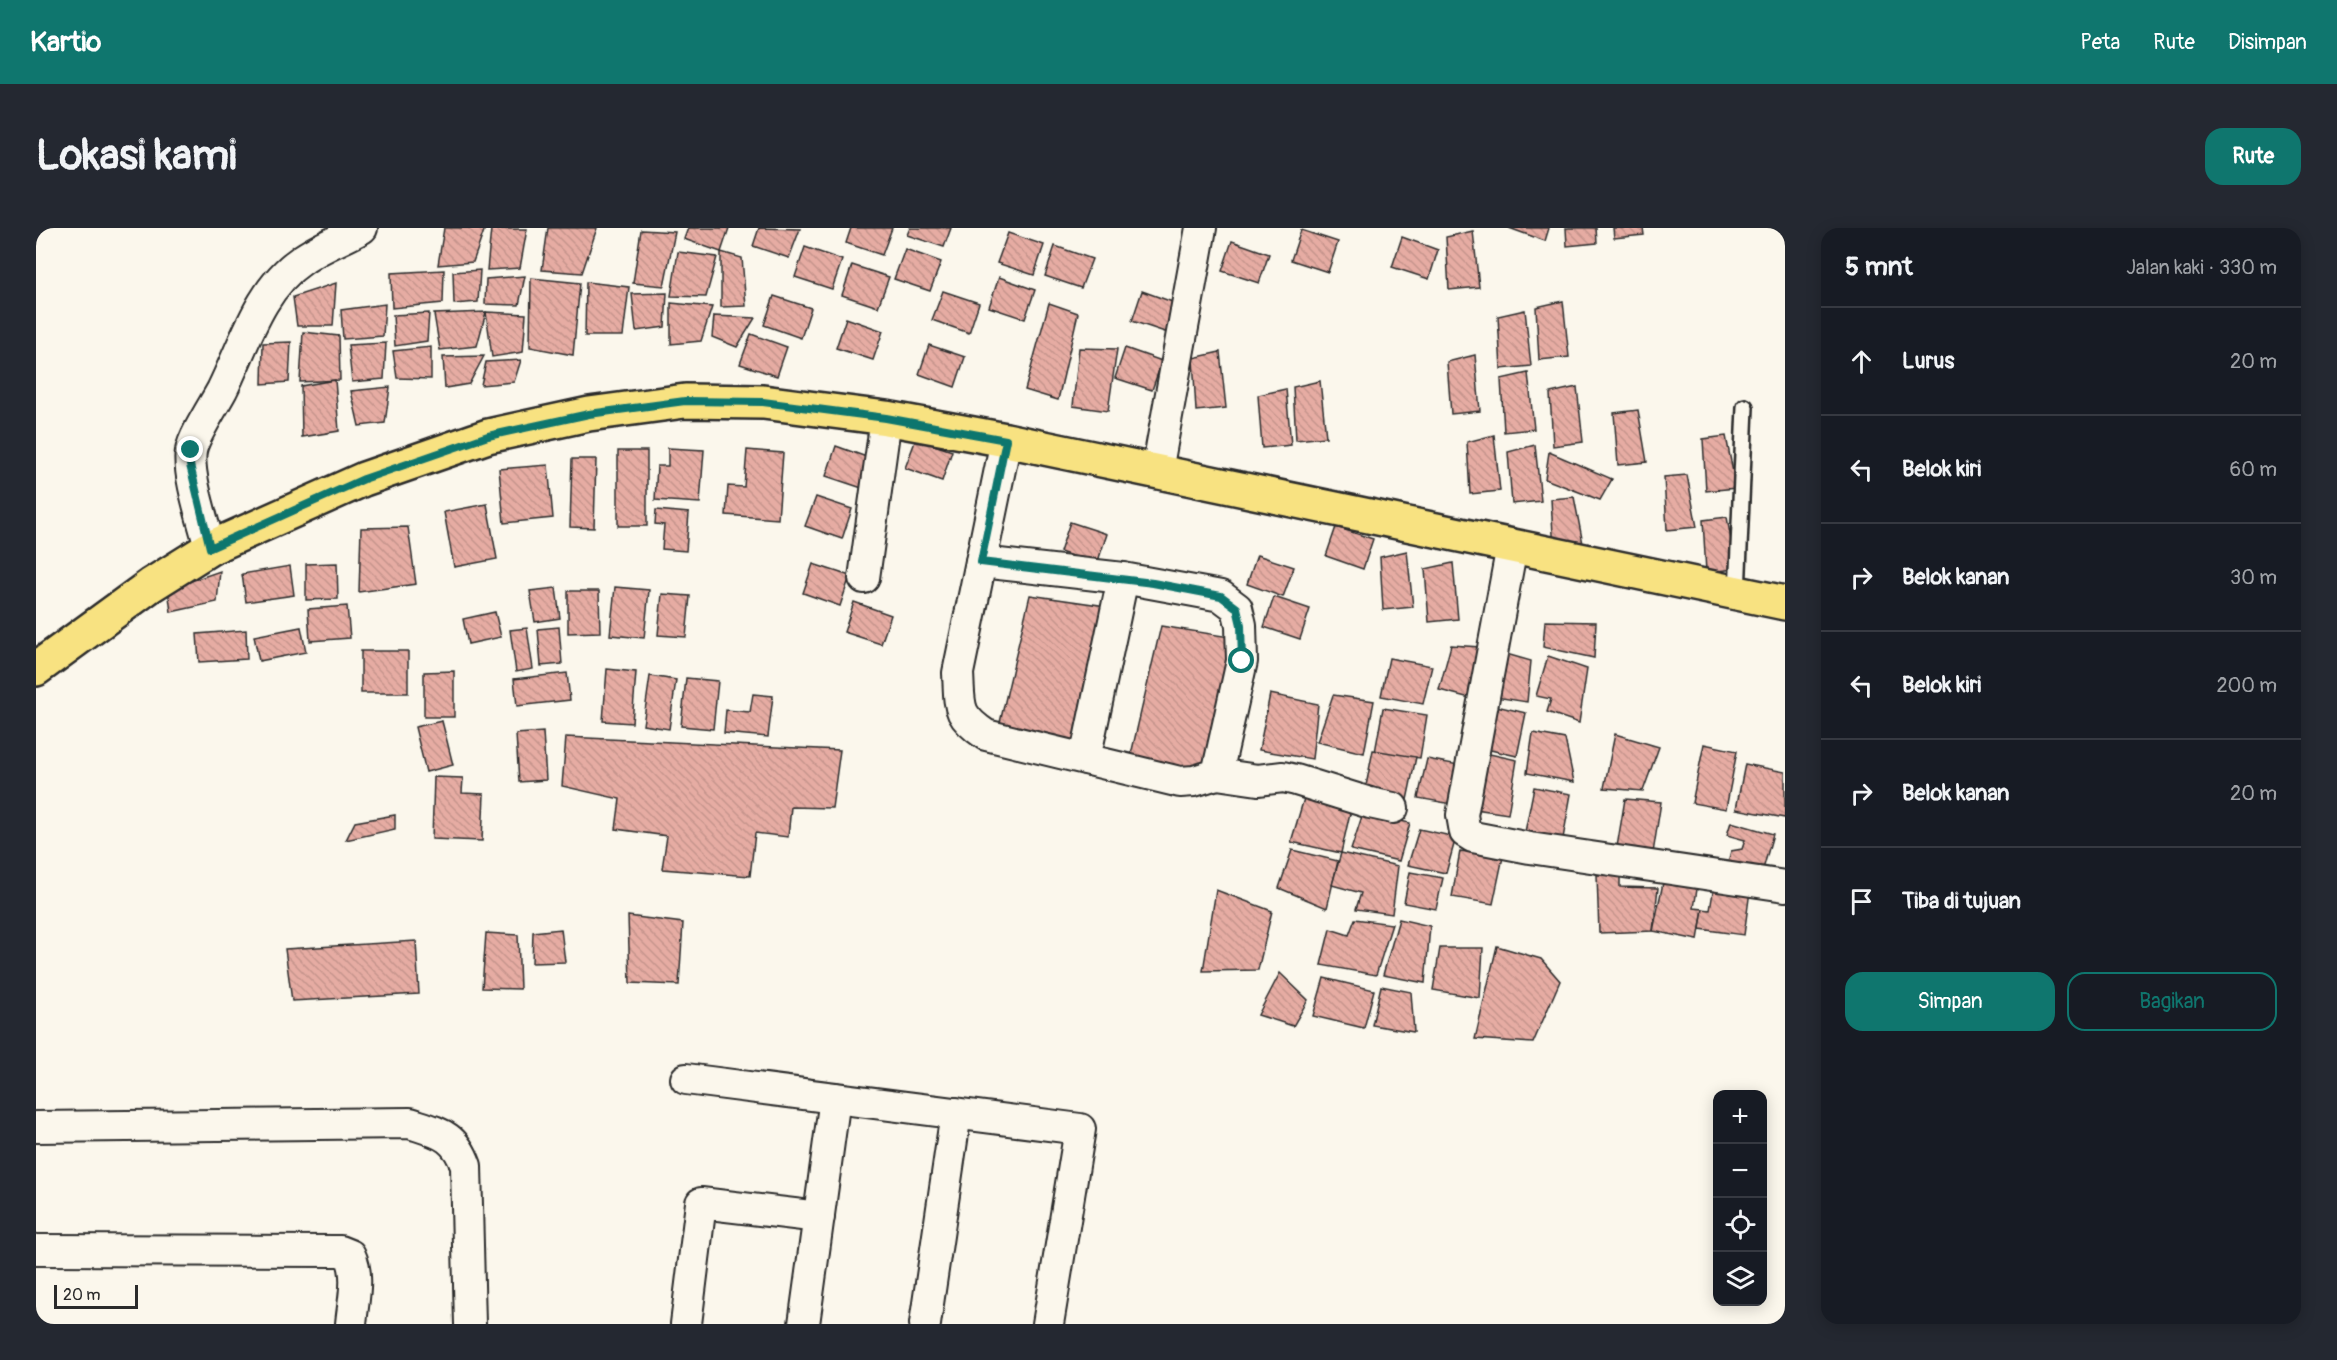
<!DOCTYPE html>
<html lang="id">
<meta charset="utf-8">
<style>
:root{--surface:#171b24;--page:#242831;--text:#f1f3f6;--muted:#9ea1a6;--line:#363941;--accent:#0f766e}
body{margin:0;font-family:Pangolin,sans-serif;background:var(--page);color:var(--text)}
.controls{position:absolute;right:18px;bottom:18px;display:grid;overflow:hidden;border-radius:12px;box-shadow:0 3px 15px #0003}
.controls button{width:54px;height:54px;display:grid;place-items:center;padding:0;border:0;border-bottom:2px solid var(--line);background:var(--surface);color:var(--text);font:30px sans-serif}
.scale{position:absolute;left:18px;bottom:15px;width:84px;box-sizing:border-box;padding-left:6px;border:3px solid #2b2b2b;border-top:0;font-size:16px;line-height:21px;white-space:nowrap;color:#2b2b2b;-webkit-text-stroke:4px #fbf7ec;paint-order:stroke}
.stop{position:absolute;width:18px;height:18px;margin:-14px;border:4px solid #0f766e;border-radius:50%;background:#fff}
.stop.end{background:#0f766e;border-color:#fff;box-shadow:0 2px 6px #0008}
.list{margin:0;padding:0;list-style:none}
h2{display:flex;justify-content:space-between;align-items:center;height:78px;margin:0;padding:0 24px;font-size:26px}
h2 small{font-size:20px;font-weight:400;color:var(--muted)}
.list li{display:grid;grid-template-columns:39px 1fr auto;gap:18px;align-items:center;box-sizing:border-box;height:108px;padding:0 24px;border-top:2px solid var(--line)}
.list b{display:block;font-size:22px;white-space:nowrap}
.list em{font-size:20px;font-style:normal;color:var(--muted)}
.actions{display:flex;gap:12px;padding:18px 24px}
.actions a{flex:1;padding:14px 0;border:2px solid var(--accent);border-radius:18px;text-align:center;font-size:21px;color:var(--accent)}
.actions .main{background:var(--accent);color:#fff}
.icon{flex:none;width:33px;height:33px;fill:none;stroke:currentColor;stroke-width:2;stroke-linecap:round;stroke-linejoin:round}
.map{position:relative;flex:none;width:1749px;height:1096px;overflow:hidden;border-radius:18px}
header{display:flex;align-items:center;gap:36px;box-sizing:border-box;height:84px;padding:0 30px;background:var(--accent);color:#fff}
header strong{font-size:28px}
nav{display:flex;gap:33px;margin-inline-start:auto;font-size:21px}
.intro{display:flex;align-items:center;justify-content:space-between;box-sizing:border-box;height:144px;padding:0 36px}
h1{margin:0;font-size:42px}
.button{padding:15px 27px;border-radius:18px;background:var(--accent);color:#fff;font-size:21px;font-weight:700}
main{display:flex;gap:36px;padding:0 36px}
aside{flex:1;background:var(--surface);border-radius:18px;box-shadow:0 3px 15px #0003}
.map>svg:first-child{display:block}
.building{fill:url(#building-back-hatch);stroke:#2b2b2b;stroke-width:1.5}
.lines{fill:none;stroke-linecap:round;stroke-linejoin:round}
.service-casing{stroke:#2b2b2b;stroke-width:20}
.minor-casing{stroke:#2b2b2b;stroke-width:34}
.primary-casing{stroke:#2b2b2b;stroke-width:38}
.service{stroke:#fbf7ec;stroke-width:15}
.minor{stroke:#fbf7ec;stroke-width:30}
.primary{stroke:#f8e281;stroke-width:33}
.route{stroke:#0f766e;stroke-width:8}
</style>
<header>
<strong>Kartio</strong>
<nav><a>Peta</a><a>Rute</a><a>Disimpan</a></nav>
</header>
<div class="intro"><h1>Lokasi kami</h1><a class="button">Rute</a></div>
<main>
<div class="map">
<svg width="1749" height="1096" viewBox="0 0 1749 1096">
<defs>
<pattern id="building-back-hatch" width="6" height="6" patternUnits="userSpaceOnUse" patternTransform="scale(1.5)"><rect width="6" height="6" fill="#e6aca3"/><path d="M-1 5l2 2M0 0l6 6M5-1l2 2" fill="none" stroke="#c5948c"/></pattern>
</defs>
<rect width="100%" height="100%" fill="#fbf7ec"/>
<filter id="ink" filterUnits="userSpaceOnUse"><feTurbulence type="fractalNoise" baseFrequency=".0167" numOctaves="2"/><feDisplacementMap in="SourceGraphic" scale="12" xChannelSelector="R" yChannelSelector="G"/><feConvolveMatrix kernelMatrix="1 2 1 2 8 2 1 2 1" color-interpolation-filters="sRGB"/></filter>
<g filter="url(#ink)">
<g class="building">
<path d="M408,0H449L437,34L402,37Z"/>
<path d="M512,0H561L546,45L506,42Z"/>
<path d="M652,0H693L685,24L648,11Z"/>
<path d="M723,0L764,1L753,30L717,18Z"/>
<path d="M815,0H856L846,27L810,15Z"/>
<path d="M874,0H915L908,19L871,7Z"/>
<path d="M1473,0H1513L1509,13Z"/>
<path d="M1530,0H1560L1561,15L1531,18Z"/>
<path d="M1577,0H1607L1608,7L1578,10Z"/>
<path d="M455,1H491L484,40L451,42Z"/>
<path d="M605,2L639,4L628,58L597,55Z"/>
<path d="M1265,2L1302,14L1292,44L1255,32Z"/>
<path d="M1437,3L1443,59L1413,62L1410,9Z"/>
<path d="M972,5L1008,17L998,47L961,35Z"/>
<path d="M1366,9L1402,22L1393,51L1356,39Z"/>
<path d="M1196,13L1233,26L1223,55L1186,43Z"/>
<path d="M1019,18L1056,31L1045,60L1009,48Z"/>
<path d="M769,19L806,32L796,61L759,49Z"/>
<path d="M869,21L905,34L894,63L858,51Z"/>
<path d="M642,24L681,29L670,69L635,68Z"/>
<path d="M685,24L706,30L710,78L685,79Z"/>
<path d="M816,37L853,49L842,79L806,67Z"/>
<path d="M408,42L407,75L356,80L355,45Z"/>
<path d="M444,42L442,74L418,76L417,44Z"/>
<path d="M489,48L483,77L449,76L450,51Z"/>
<path d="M963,49L999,62L989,91L953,79Z"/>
<path d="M495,50L544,55L537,127L494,119Z"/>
<path d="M550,54L593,59L587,108H549Z"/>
<path d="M300,55L297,98H261L257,69Z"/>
<path d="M907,63L943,75L933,105L896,92Z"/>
<path d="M1106,63L1142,76L1132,105L1096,93Z"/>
<path d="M631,65L629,99L600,103L596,66Z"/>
<path d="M738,68L775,80L765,110L728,97Z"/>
<path d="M1527,73L1533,129L1503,132L1500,79Z"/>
<path d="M635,75L676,79L665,113L635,116Z"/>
<path d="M1013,75L1042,85L1022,172L989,162Z"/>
<path d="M349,76L347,108L307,111L305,82Z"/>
<path d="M1489,82L1495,138L1465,141L1462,88Z"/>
<path d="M450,84L441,118L404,122L398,86Z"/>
<path d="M450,84L490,86L487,124L456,129Z"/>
<path d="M393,85L391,113L359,118L357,87Z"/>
<path d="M678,88L719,90L701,119L676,109Z"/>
<path d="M810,90L847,103L837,132L800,120Z"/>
<path d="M267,104L303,108L304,152L264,154Z"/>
<path d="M715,106L751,119L741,148L704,136Z"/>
<path d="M255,114L253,154L226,156L227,115Z"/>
<path d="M350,115L348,151L316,154L312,117Z"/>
<path d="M893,117L929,129L919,159L883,146Z"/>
<path d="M395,119V151L361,150L357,123Z"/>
<path d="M1043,120L1081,121L1072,183L1037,178Z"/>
<path d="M1089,120L1126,133L1116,162L1079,150Z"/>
<path d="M1184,124L1190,180L1160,183L1157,130Z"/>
<path d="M1439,127L1444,183L1415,186L1411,134Z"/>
<path d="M448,128L433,156L409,160L407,129Z"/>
<path d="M485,132L478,154L445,157L450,134Z"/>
<path d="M1492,145L1498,201L1468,204L1465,151Z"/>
<path d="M299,152L303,203L266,209L265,158Z"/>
<path d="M1284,153L1290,209L1260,212L1257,159Z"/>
<path d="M354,159L349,195L323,198L315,163Z"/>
<path d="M1541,159L1547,214L1517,218L1514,165Z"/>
<path d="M1250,161L1255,217L1226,220L1222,167Z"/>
<path d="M1602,182L1611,234L1582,237L1578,185Z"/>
<path d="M1458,207L1464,263L1434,266L1431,214Z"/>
<path d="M1690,208L1700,260L1670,263L1667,211Z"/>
<path d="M880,211L916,223L906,253L869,240Z"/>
<path d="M1499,217L1505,273L1476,276L1472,224Z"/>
<path d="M800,218L836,231L826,260L790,248Z"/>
<path d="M632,220L668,222L664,275L619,272L621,238H632Z"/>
<path d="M711,222L747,225L742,291L690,287L692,258L708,259Z"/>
<rect x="582" y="223" width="29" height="75"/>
<path d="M1513,224L1576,251L1564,272L1509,251Z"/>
<path d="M536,231H560L558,300L534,299Z"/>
<path d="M512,237L517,290L468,295L463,241Z"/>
<path d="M1651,247L1661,299L1631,302L1628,249Z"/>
<path d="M780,269L816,281L806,311L769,298Z"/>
<path d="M1538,269L1548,321L1518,324L1515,271Z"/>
<path d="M451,276L461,331L418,339L408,284Z"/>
<path d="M620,282L653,285L650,323L626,321L628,297L619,296Z"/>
<path d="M1691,289L1700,341L1670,344L1667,292Z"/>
<path d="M1034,294L1071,306L1061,336L1024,324Z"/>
<path d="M372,299L380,356L323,364L325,300Z"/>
<path d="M1300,299L1337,311L1327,341L1290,328Z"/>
<path d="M1371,323L1377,379L1347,382L1344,329Z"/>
<path d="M1221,327L1258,339L1247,369L1211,356Z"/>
<path d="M301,335L302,371L270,372V336Z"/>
<path d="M1417,335L1422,391L1393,394L1389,341Z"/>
<path d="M777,336L814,348L804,378L767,365Z"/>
<path d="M254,338L258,367L210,374L206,346Z"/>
<path d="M184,343L181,374L135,384L132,361Z"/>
<path d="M579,359L613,362L608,410L574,407Z"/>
<path d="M520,360L524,390L499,394L494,363Z"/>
<path d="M532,363H563L564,404L532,405Z"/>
<path d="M626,366L654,368L650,409L622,407Z"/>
<path d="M994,367L1070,378L1043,516L962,503Z"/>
<path d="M1238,369L1274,381L1264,411L1228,399Z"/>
<path d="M818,374L855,387L845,416L808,404Z"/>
<path d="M311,378L314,410L274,413L272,381Z"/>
<path d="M459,384L465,409L432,416L427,391Z"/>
<path d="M1509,393L1560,394L1558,430L1507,419Z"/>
<path d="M1125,398L1200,410L1169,542L1093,535Z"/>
<path d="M265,399L270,424L223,433L218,408Z"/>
<path d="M523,399L526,436L505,438L502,401Z"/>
<path d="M491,400L497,441L480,444L474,402Z"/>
<path d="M210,402L211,431L163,434L161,406Z"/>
<path d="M1415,417L1444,419L1438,471L1403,462Z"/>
<rect x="325" y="423" width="47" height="42"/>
<path d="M1460,423L1495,433L1491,474L1453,468Z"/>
<path d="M1512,428L1551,441L1543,495L1511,484L1515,471L1500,468Z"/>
<path d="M1353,430L1396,438L1387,476L1345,468Z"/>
<path d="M571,441L600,444L596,495L567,493Z"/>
<path d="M418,443V489H388V444Z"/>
<path d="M531,445L534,472L481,478L478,451Z"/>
<path d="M614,448L640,452L633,501L607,497Z"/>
<path d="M650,450L682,453L677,501L645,498Z"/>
<path d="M717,466L737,468L732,509L688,505L690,482L714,484Z"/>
<path d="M1234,466L1282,476L1276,531L1223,522Z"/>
<path d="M1297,467L1338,473L1328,525L1281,514Z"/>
<path d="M1452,476L1490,485L1481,528L1441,519Z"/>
<path d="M1347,480L1391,487L1384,530L1339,524Z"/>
<path d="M406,493L417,537L390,544L379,499Z"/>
<path d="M507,504L510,552L483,554L480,506Z"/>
<path d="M1497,505L1529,511L1538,554L1491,545Z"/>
<path d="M1579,506L1623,519L1607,563L1568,560Z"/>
<path d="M530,509L804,522L796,580L755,579L752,609L719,605L714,648L626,641L631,608L580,601L584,571L526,558Z"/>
<path d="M1668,516L1701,523L1690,581L1656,575Z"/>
<path d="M1337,522L1380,529L1371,572L1329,563Z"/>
<path d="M1449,525L1481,532L1472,586L1439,581Z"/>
<path d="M1391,531L1428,538L1421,577L1382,570Z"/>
<path d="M1709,536L1749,544V590L1700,581Z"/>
<path d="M398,549L427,550L426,565L448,566L446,613L396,611Z"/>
<path d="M1498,559L1535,566L1526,616L1488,609Z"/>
<path d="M1269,567L1314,585L1305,625L1255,614Z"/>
<path d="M1589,571L1625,574L1617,625L1581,619Z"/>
<path d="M1327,585L1374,595L1363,633L1315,622Z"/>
<path d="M359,587V601L310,612L319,594Z"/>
<path d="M1695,594L1737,606L1724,652L1690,642L1695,623L1706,621L1709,612L1691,607Z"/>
<path d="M1383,601L1420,609L1410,645L1372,637Z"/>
<path d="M1256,622L1302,633L1291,680L1243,660Z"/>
<path d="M1424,623L1467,629L1457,676L1416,669Z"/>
<path d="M1305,625L1362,638L1356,686L1320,681L1325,665L1296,657Z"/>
<path d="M1374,644L1407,650L1400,681L1368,675Z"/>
<path d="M1584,646V659L1622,660L1617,703L1563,705L1561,647Z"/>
<path d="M1628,650L1662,655L1658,680L1667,681L1662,712L1617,703Z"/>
<path d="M1678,658L1714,663L1708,707L1664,701L1667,681L1674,682Z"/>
<path d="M1180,662L1236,683L1222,742L1167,743Z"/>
<path d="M592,688L647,695L643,757L594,755Z"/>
<path d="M1319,691L1356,696L1340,747L1285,737L1294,701L1313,707Z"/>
<path d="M1363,691L1394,698L1389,755L1347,747Z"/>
<path d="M525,701L529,734L496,735L497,704Z"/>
<path d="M450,705L482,707L484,761L446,760Z"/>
<path d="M380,713L383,766L256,773L249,721Z"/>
<path d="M1461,718L1505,731L1524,753L1497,815L1439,811Z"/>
<path d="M1404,720H1447L1444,770L1397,762Z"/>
<path d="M1244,745L1272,772L1257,798L1222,787Z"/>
<path d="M1288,750L1338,762L1328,800L1277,788Z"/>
<path d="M1345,758L1375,764L1378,804L1336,797Z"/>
</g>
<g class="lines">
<g class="service-casing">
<path id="service" d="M1701,366L1709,179"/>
</g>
<g class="minor-casing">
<g id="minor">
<path d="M970,212L922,445C924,479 920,487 950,507L1144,554L1158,553L1181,546L1206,433L1205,397L1201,380L1185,368L1087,350L1049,531"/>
<path d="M1121,243L1165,0"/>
<path d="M1476,318L1426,587L1429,604L1437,609L1494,620L1749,658"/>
<path d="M174,320C168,295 151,247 155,223C157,209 178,177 186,162C208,118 223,61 266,32C284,19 307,11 326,0"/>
<path d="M945,334L1087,350"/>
<path d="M828,350L850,190"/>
<path d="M1181,546L1222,552L1247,549L1260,552L1334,575L1357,580"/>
<path d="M650,851L1044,901L1012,1096"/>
<path d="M0,899L374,895C404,905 419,907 430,938L434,1096"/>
<path d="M0,1022L304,1023L314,1027C324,1048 317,1073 315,1096"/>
<path d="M650,1096L665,975L783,989"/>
<path d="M768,1096L799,870"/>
<path d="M889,1096L920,885"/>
</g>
</g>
<g class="primary-casing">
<path id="primary" d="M0,441L115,357L174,320L328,251L452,208L553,186L649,173L727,174L850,190L970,212L1749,375"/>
</g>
<use href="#service" class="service"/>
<use href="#minor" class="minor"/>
<use href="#primary" class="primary"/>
</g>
</g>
<g class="lines" filter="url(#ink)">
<path class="route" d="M155,222L154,237L174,320L328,251L452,208L553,186L649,173L727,174L850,190L970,212L945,334L1117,355L1185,368L1201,380L1205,397L1206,433"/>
</g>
</svg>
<div class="controls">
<button>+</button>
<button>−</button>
<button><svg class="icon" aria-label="locate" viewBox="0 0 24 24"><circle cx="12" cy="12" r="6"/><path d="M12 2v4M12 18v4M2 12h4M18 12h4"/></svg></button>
<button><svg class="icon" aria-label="layers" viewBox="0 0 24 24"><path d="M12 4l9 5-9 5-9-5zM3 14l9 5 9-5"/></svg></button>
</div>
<div class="scale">20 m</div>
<div class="stop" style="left:1206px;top:433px"></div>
<div class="stop end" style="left:155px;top:222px"></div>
</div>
<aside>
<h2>5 mnt<small>Jalan kaki · 330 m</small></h2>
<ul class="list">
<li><svg class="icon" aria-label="ahead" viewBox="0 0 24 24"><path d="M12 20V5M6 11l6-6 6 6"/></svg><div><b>Lurus</b></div><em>20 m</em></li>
<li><svg class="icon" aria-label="left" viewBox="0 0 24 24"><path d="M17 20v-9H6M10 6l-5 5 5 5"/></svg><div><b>Belok kiri</b></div><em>60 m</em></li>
<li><svg class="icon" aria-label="right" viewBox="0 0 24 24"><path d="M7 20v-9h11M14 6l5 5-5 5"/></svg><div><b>Belok kanan</b></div><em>30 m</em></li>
<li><svg class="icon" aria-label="left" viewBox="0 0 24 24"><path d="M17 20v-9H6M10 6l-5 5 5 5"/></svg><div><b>Belok kiri</b></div><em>200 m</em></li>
<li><svg class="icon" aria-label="right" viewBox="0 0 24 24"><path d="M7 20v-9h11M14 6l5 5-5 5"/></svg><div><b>Belok kanan</b></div><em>20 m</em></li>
<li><svg class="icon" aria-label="arrive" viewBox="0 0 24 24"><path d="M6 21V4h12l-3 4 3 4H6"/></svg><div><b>Tiba di tujuan</b></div></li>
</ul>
<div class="actions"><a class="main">Simpan</a><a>Bagikan</a></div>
</aside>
</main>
